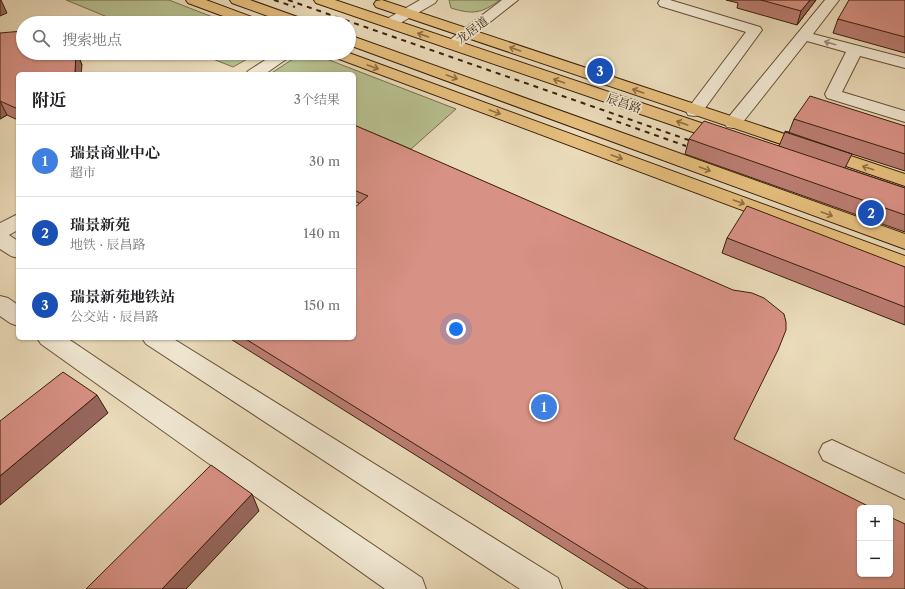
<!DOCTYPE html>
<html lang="zh">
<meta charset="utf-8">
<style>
:root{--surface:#fff;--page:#f6f6f6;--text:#202124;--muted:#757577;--line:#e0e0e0;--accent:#8f2418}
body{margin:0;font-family:"Libre Caslon Text","Noto Serif SC",serif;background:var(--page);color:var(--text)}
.controls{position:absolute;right:12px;bottom:12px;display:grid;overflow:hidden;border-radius:6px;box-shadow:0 1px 3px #0004}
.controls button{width:36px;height:36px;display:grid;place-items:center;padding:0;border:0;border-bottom:1px solid var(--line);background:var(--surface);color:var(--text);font:20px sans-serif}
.you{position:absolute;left:456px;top:329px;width:14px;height:14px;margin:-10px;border:3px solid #fff;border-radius:50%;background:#1a73e8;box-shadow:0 0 0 6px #1a73e833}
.badge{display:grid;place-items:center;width:26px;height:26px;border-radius:50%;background:var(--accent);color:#fff;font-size:13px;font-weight:700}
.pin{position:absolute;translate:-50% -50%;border:2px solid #fff;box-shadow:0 1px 4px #0006}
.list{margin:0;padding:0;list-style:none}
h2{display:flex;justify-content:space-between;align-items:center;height:52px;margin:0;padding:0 16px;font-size:17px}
h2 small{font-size:13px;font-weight:400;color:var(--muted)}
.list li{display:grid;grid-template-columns:26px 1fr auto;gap:12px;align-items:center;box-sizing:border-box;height:72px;padding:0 16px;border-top:1px solid var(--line)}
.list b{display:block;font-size:15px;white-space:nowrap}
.list p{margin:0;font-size:13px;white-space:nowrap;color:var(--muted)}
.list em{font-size:13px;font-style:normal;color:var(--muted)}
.icon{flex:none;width:22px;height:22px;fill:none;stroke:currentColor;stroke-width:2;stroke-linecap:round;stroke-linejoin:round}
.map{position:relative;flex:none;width:905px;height:589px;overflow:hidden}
.search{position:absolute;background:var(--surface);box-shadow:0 1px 3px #0004;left:16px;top:16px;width:340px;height:44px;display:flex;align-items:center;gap:10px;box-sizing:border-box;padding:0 14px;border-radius:22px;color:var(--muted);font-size:15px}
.panel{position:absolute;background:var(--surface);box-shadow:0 1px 3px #0004;left:16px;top:72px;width:340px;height:268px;border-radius:6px}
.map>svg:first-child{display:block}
.green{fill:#b7c08f;stroke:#786f4c}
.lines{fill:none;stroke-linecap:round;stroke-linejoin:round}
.minor-casing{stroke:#664d34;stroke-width:2}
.major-casing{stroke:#3a1e08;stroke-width:2}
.minor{fill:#f1e8d2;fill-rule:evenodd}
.major{fill:#e5be7d;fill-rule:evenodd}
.rail{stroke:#3a1e08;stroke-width:2;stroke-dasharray:5 5;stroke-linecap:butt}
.wall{fill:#ba7d72;stroke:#3a1e08}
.shaded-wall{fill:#97665d;stroke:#3a1e08}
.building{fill:#d89185;stroke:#3a1e08}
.oneway{stroke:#906e42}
.oneway2{stroke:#9f8d77}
.labels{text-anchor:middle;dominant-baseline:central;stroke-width:3.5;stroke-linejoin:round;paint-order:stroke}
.far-street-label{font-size:12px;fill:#3a1e08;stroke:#f1e8d2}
</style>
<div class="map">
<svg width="905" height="589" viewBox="0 0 905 589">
<rect width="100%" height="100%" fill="#eadbba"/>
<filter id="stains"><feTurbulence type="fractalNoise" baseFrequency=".005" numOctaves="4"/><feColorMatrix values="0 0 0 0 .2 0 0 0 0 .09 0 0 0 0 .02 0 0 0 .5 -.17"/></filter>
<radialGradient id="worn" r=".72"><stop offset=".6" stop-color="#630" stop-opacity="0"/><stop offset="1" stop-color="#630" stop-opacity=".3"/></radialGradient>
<g class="green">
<path d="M66,0H169L228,23H122Z"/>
<path d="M449,0H500C482,13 473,15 451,8Z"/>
<path d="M198,53H258L233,67Z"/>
<path d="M302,53H311L456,109L411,149L354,125V74H270Z"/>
</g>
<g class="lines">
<g class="minor-casing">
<g id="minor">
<path d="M420,0H437L435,3L395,26H385L383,23L385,20Z"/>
<path d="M502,0H518L457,48H447L444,45L447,42Z"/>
<path d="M660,0H670L760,27L762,30L700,115L694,116L688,115L686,111L746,32L660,6L658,3Z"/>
<path d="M825,0H839L813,34L905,58V68L860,56L842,92L905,111V122L827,98L825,94L846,52L807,41L739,127L733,128L727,127L724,123L727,119Z"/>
<path d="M276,53H295L265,74H246L248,71Z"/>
<path d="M18,214V230L9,235L18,241V258L11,256L0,249V223Z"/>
<path d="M0,296L8,298L18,305V326L10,323L0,316Z"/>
<path d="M37,338H67L422,578L426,589H385L41,344Z"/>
<path d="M142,338H172L558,578L562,589H520L146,344Z"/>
<path d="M832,440L905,474V499L823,460L819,452L823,444Z"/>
</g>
</g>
<g class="major-casing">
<g id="major">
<path d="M186,0H206L260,20L262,23H242L188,3Z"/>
<path d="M230,0H250L306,20L308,23H287L232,3Z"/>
<path d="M314,0H335L731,133L734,137L731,141L725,142L719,141L316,3Z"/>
<path d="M382,0L905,174V186L376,7L374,4L376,1Z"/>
<path d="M349,35L905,234V249L349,45Z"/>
<path d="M328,53H349L905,256V271L331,56Z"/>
</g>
</g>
<use href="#minor" class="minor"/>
<use href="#major" class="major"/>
<g class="rail">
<path d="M274,0L295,7"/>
<path d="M288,0L700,144"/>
<path d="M607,118L686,146"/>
</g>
</g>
<g class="wall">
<path d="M726,0H816L797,25L737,8L738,3Z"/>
<path d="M905,0V53L833,33L838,19Z"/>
<path d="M0,33L23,53H77L82,65L18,74V120L7,115L0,119Z"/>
<path d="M794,119L905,126V171L852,154L845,168L905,188V232L685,154L689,139L779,146L785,132H789Z"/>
<path d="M354,125L734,439L905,589H629L229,338H354L359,203L354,201Z"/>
<path d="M727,238L905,267V325L722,253Z"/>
</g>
<g class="shaded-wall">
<path d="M0,0H1L7,13L0,16Z"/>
<path d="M810,0H816L797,25L801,11Z"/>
<path d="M76,53H77L82,65L81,74H76L75,72Z"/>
<path d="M0,101L7,115L0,119Z"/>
<path d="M97,395L108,413L0,505V476Z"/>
<path d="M252,494L259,511L186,589H162Z"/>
</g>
<g class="building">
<path d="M761,0H810L801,11Z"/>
<path d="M849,0H905V37L838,19Z"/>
<path d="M23,31V53H76L75,72L80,74H18V109L0,101V33Z"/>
<path d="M810,96L905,126V154L794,119Z"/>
<path d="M704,121L905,188V215L689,139Z"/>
<path d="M354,125L401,145L733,290L752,293L764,298L784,314L786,322V330L778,350L734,439L872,508H860V574H890V517L905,524V589H648L244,338H354V208L368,196L354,190Z"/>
<path d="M785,131L852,154L785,132Z"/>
<path d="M747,206L905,267V307L727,238Z"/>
<path d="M63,372L97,395L0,476V421Z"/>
<path d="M211,465L252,494L162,589H86Z"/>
</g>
<defs><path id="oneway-shaft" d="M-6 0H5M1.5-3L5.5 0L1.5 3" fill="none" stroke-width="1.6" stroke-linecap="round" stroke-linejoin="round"/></defs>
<g class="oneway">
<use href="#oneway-shaft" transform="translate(423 35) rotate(-161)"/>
<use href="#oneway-shaft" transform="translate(515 49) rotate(-161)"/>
<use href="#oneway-shaft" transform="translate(373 67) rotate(20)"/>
<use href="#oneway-shaft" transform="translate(452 77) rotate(20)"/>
<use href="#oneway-shaft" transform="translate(559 81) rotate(-161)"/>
<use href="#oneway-shaft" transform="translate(638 91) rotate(-161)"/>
<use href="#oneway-shaft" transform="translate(495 112) rotate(20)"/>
<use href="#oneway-shaft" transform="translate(682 123) rotate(-161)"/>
<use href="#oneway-shaft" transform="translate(617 157) rotate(20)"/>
<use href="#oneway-shaft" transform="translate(868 168) rotate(-162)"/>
<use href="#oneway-shaft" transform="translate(705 169) rotate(20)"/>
<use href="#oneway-shaft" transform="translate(739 202) rotate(20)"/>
<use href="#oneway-shaft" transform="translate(827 214) rotate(20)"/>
</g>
<use class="oneway2" href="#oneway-shaft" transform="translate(830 43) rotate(-164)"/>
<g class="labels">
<g class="far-street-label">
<text transform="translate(472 30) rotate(-37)">龙居道</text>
<text transform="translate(624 103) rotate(19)">辰昌路</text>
</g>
</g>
<rect width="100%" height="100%" filter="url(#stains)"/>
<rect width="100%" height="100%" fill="url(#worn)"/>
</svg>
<div class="controls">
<button>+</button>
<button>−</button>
</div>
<div class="you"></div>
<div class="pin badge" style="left:544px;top:407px;background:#3f7fe0">1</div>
<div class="pin badge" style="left:871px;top:213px;background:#1a4fb4">2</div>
<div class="pin badge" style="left:600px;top:71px;background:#1a4fb4">3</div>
<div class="search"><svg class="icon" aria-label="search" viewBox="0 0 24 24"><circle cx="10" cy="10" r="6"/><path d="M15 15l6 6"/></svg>搜索地点</div>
<section class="panel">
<h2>附近<small>3个结果</small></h2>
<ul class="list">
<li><span class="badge" style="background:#3f7fe0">1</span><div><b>瑞景商业中心</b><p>超市</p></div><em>30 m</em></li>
<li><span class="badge" style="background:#1a4fb4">2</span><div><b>瑞景新苑</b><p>地铁 · 辰昌路</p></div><em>140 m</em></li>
<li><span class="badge" style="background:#1a4fb4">3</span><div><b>瑞景新苑地铁站</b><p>公交站 · 辰昌路</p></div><em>150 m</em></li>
</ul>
</section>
</div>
